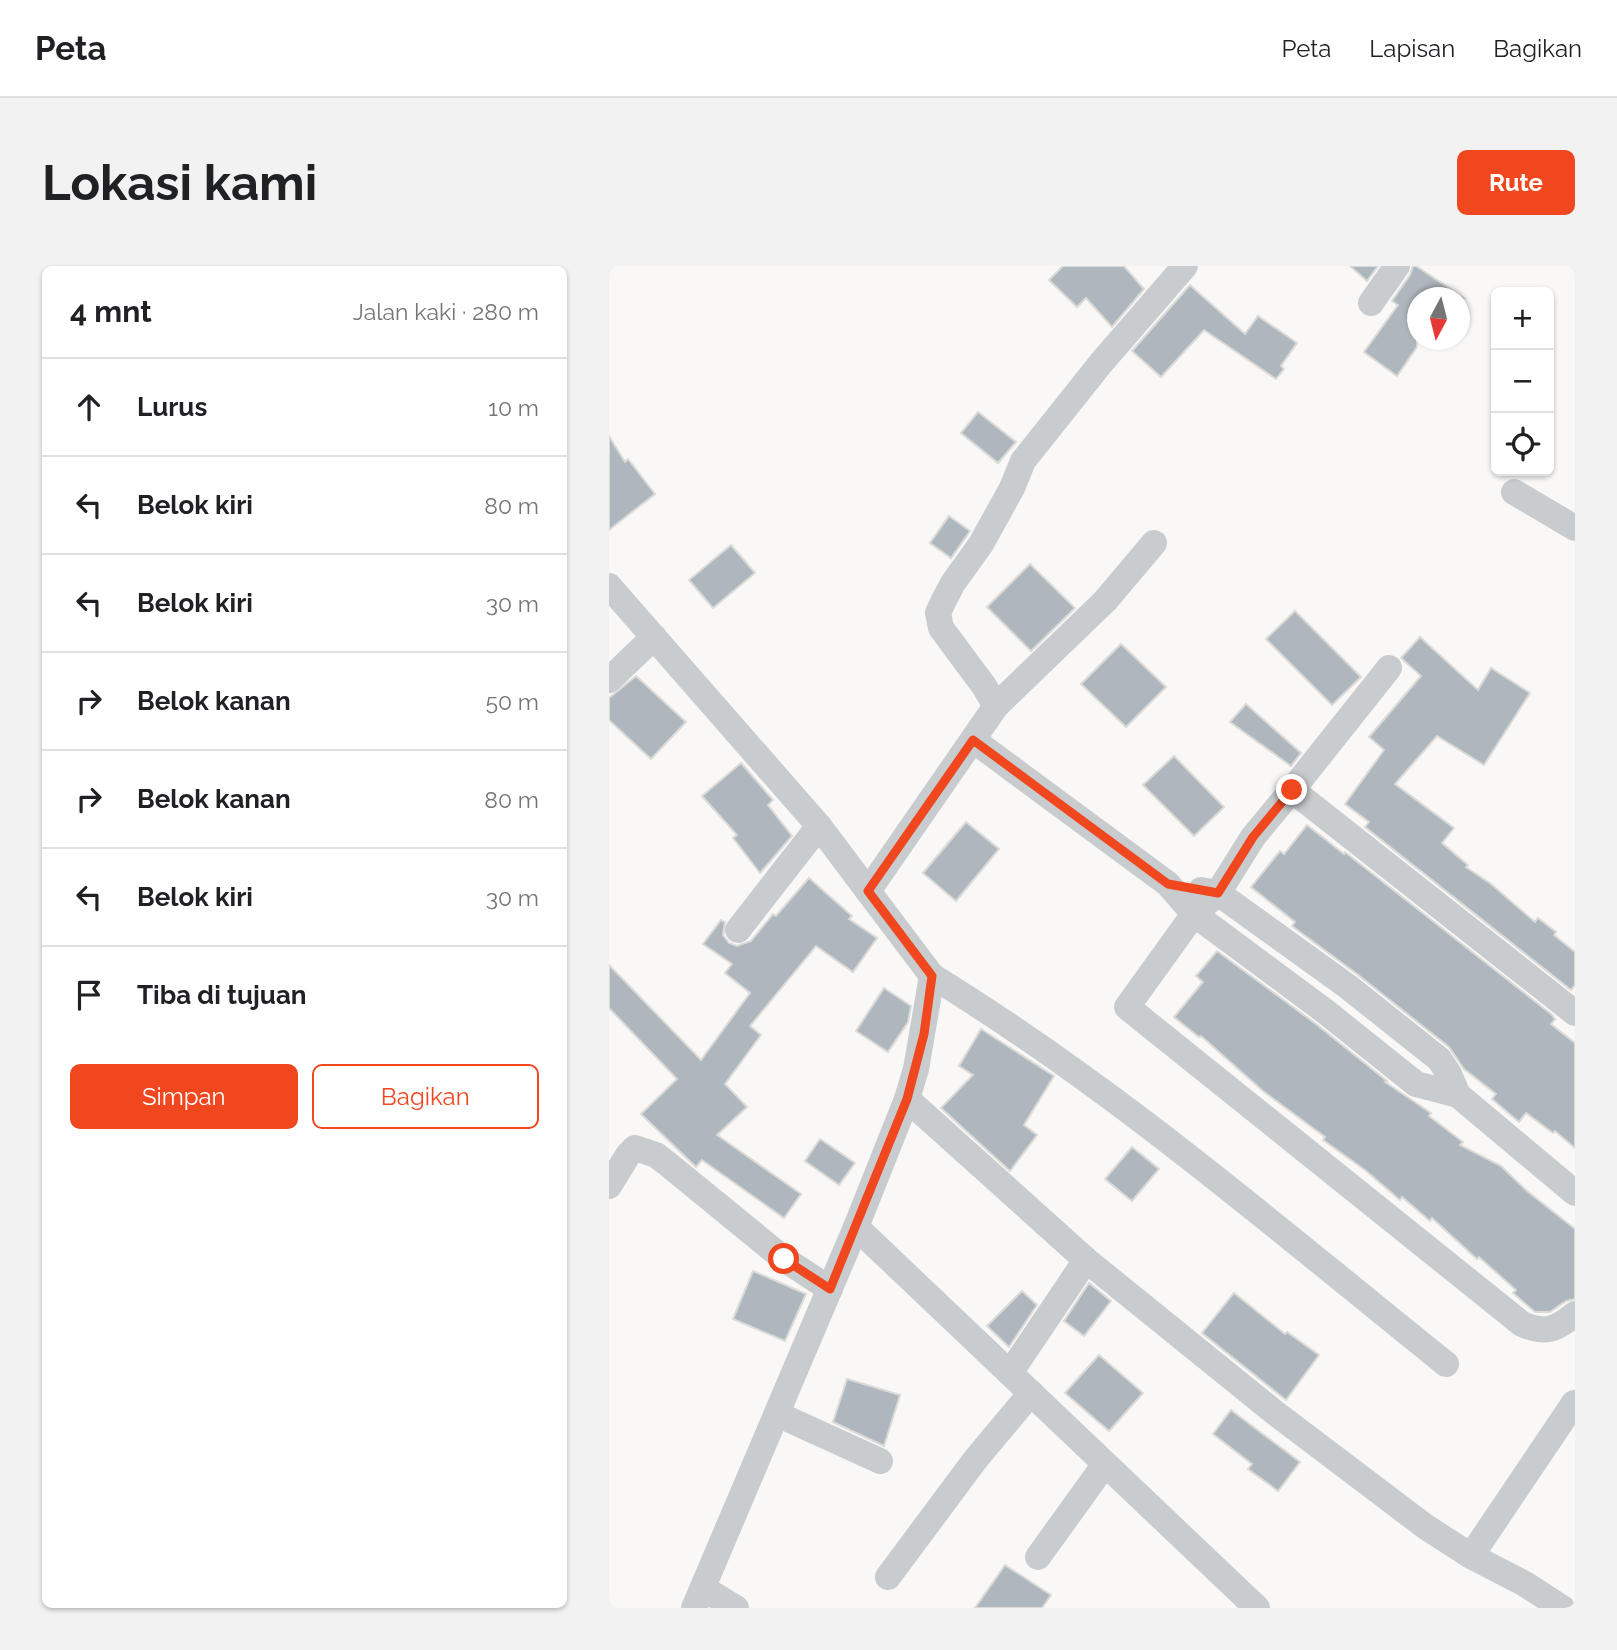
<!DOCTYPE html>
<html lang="id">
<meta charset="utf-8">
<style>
:root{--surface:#fff;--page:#f2f2f2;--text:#202124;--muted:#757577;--line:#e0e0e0;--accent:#f0471e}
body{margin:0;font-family:Raleway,sans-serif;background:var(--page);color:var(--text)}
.controls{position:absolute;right:21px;top:21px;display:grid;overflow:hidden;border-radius:10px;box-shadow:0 2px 5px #0004}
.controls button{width:63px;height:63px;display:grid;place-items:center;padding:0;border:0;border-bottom:2px solid var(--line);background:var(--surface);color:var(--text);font:35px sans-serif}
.compass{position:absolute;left:798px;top:21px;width:63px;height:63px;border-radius:50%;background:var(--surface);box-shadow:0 2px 5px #0004;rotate:187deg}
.stop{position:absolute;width:21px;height:21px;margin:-16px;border:5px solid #f0471e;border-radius:50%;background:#fff}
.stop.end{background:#f0471e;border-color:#fff;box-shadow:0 2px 7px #0008}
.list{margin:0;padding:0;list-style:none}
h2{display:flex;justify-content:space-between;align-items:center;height:91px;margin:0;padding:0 28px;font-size:30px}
h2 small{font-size:23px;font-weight:400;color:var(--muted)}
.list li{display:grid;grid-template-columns:46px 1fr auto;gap:21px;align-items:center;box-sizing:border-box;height:98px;padding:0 28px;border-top:2px solid var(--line)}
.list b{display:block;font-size:26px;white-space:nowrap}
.list em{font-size:23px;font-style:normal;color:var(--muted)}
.actions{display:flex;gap:14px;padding:21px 28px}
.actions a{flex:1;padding:16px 0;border:2px solid var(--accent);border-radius:10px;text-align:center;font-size:24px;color:var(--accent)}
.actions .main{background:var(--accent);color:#fff}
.icon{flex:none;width:38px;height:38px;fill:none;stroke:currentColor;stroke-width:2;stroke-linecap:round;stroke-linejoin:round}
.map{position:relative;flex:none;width:966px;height:1342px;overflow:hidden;border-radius:10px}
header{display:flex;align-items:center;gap:42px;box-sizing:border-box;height:98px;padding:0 35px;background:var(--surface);border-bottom:2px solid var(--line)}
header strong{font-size:33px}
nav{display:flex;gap:38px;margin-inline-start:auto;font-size:24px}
.intro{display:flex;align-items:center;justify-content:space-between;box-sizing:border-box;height:168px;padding:0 42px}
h1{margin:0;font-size:49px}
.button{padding:18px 32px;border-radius:10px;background:var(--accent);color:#fff;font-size:24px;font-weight:700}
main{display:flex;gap:42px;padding:0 42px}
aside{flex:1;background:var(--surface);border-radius:10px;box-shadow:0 2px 5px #0004}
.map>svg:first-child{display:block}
.building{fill:#aeb7bd;stroke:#dadad8;stroke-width:2}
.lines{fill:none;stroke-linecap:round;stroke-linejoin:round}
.minor{stroke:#c8cccf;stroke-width:26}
.route{stroke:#f0471e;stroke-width:9}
</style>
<header>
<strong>Peta</strong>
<nav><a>Peta</a><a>Lapisan</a><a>Bagikan</a></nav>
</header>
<div class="intro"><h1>Lokasi kami</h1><a class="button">Rute</a></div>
<main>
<aside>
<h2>4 mnt<small>Jalan kaki · 280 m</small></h2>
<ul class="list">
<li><svg class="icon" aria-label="ahead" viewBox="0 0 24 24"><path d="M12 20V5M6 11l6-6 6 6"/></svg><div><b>Lurus</b></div><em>10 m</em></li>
<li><svg class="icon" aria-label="left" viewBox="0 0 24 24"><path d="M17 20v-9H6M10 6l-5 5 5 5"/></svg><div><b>Belok kiri</b></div><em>80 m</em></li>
<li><svg class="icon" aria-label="left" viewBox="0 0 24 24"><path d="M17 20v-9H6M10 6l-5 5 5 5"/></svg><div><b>Belok kiri</b></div><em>30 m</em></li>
<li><svg class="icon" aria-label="right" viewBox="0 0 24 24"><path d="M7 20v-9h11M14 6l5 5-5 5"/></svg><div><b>Belok kanan</b></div><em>50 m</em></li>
<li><svg class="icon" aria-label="right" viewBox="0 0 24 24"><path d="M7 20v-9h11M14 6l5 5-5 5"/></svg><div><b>Belok kanan</b></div><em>80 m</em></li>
<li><svg class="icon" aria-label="left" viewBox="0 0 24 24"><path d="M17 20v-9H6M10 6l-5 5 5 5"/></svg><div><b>Belok kiri</b></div><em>30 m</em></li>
<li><svg class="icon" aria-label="arrive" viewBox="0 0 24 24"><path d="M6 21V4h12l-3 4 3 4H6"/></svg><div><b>Tiba di tujuan</b></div></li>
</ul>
<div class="actions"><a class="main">Simpan</a><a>Bagikan</a></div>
</aside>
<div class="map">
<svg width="966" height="1342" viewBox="0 0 966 1342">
<rect width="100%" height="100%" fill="#f9f8f6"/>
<g class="building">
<path d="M454,0H515L535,23L503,61L477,32L468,41L440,14Z"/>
<path d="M741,0H769L758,15Z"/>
<path d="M804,0H807L855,32H808V81L788,110L755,86L789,39L783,35L801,9Z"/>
<path d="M581,19L636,68L649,50L688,77L672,100L675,103L667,113L595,64L552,111L523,85Z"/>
<path d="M369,146L407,176L389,197L352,167Z"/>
<path d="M0,170L16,196L19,193L46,228L0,264Z"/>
<path d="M340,250L361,265L342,292L321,277Z"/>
<path d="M122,279L146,307L104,342L80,314Z"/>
<path d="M421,298L466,342L422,385L378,341Z"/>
<path d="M686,345L752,411L723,439L657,373Z"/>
<path d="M811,371L869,424L882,402L921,427L875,499L828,470L786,518L845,562L833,577L859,599L857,601L882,618L926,656L929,652L947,666L945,669L966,686V719L962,724L756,561L760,556L736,538L775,484L760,471L812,410L792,392Z"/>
<path d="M512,378L557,421L517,461L472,418Z"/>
<path d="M27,410L77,456L42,493L0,454V432Z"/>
<path d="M637,438L692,487L682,500L621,456Z"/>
<path d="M565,490L615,541L585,570L534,519Z"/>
<path d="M132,497L164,534L159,539L183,570L151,607L124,572L128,569L93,530Z"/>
<path d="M357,556L390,583L347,635L314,607Z"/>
<path d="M698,559L735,588L736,586L942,748L946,753L942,758L966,777V882L946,865L944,867L917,847L910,856L883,833L887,828L855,803L840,781L748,708L683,660L686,656L642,621L671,585L675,588Z"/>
<path d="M200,612L243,650L240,653L268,672L244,706L207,680L141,760L152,769L116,818L138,841L108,869L192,928L175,952L93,894L87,901L32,848L68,813L0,742V699L92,794L141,727L116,707L123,698L94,678L112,654L116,656L114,669L120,677L128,680L142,675L164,648L167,650Z"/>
<path d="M608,685L707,758L778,815L776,816L822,847L820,850L854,876L851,879L892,900L918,925L966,963V1033L957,1035L941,1046H926L904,1027L907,1024L870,991L868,993L823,952L821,955L793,931L791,934L756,904L714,874L716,871L654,825L592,770L590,771L565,751L594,716L587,710Z"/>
<path d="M275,722L302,740L299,756L279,786L247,765Z"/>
<path d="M372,763L445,810L415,859L428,869L401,905L332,842L364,809L350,800Z"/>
<path d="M211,873L246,897L230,919L196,895Z"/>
<path d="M523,881L550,903L523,935L496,913Z"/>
<path d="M144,1005L197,1028L176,1075L124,1053Z"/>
<path d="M480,1017L502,1035L475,1070L455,1055Z"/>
<path d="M413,1025L428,1039L400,1081L378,1060Z"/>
<path d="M625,1027L676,1068L678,1066L710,1089L677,1134L593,1067Z"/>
<path d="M490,1089L534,1127L500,1165L456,1127Z"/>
<path d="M238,1113L291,1129L275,1180L224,1156Z"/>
<path d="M622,1144L691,1196L669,1225L639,1203L643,1198L604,1168Z"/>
<path d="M396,1299L442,1329L433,1342H366Z"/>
</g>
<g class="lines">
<g class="minor">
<path d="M762,37L788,0"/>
<path d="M905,226L966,262"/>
<path d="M0,320L210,560L323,710L307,803L298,833L247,961L85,1342"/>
<path d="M0,414L45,371"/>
<path d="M387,440L375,420L332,362L329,347L335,334L344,317L372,278L403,222L414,195L492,97L576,0"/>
<path d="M364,474L559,618L585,648L717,746L807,818L849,829"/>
<path d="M683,524L780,402"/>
<path d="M592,624L609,627L738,720L830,793L840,808L849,829L966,927"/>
<path d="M259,625L387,440L496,335L545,277"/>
<path d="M129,664L210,560"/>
<path d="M323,710C507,823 670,964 837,1098"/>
<path d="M966,747L683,524L644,571L609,627L585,648L518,741L913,1058C936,1068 947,1064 966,1048"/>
<path d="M298,833L477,994L665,1146L817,1261L862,1290L916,1318L953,1342"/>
<path d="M0,920L19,889L26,882L47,889L60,899L175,993L221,1023"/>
<path d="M247,961L648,1342"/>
<path d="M401,1107L477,994"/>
<path d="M168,1148L271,1195"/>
<path d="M862,1290L965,1137"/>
<path d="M429,1291L496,1198"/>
<path d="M279,1311L366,1194L422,1127"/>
<path d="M94,1322L127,1342"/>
</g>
</g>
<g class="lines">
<path class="route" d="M175,993L221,1023L298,833L315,768L323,710L259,625L364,474L559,618L609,627L644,571L683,524"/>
</g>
</svg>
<div class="controls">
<button>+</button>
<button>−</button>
<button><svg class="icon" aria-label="locate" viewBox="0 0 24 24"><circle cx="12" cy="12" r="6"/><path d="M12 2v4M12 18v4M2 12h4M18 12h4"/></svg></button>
</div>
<svg class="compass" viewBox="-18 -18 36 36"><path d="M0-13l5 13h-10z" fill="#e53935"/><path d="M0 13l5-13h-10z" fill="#757577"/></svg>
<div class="stop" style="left:175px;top:993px"></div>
<div class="stop end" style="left:683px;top:524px"></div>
</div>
</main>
